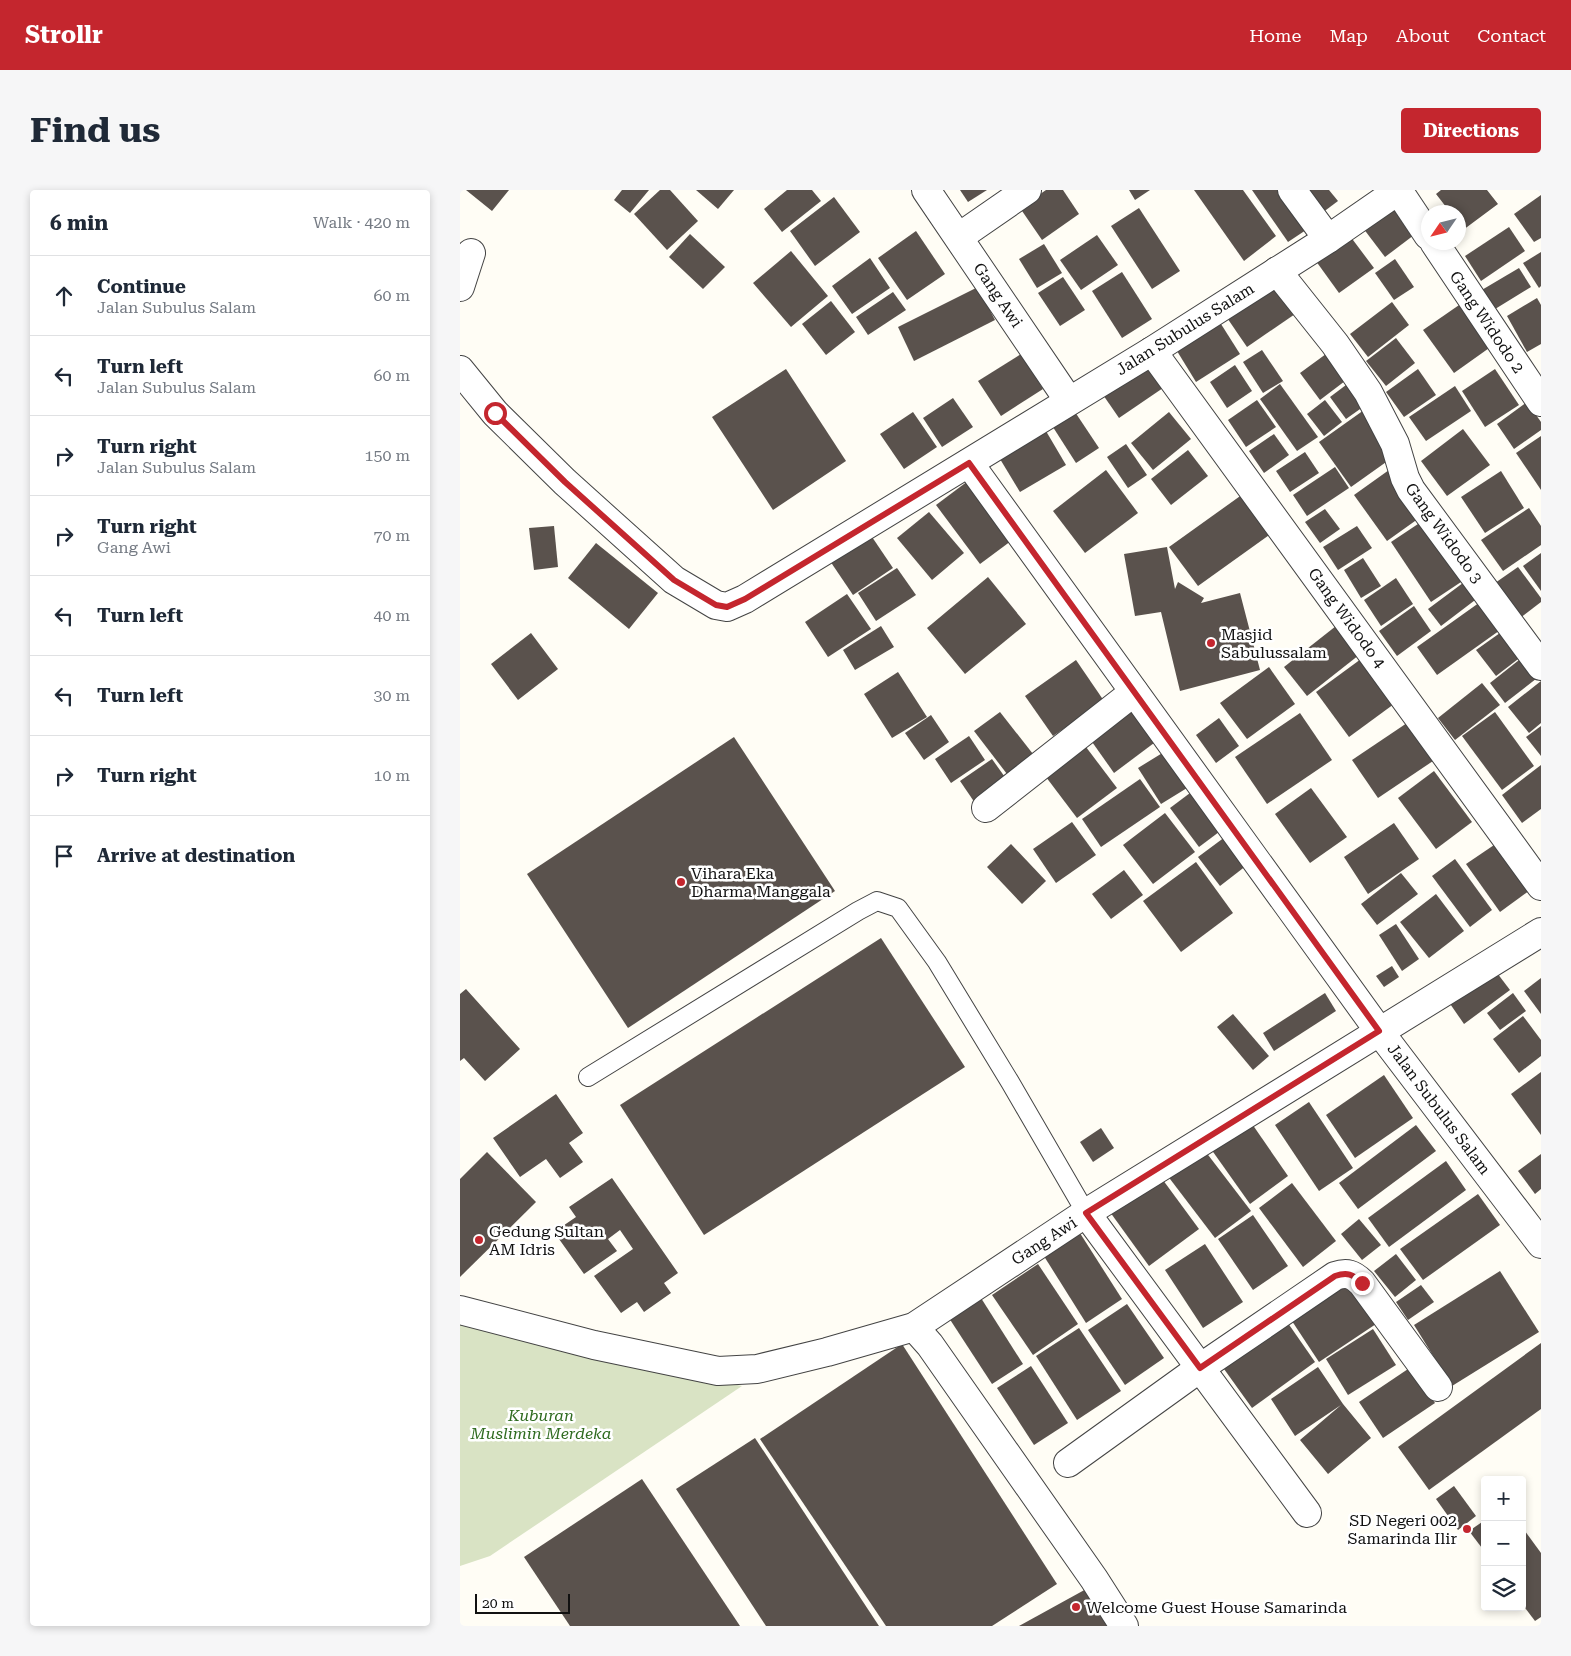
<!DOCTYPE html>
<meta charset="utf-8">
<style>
:root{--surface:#fff;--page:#f6f6f7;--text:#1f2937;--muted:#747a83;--line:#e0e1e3;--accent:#c4262e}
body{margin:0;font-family:"Roboto Serif",serif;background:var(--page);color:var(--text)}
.controls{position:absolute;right:15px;bottom:15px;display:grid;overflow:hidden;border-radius:5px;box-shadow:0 2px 8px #0003}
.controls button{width:45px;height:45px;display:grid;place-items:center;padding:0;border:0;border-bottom:1px solid var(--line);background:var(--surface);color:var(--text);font:25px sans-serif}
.compass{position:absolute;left:961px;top:15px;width:45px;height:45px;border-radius:50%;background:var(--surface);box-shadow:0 2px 8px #0003;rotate:235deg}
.scale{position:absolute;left:15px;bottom:12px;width:95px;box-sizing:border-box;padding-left:5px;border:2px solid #111;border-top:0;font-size:14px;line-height:18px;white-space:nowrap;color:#111;-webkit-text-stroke:4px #fff;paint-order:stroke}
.stop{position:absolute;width:15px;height:15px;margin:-11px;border:4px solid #c4262e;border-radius:50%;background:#fff}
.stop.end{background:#c4262e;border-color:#fff;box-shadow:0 1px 5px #0008}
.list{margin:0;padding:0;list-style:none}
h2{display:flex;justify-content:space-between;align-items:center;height:65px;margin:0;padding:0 20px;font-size:21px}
h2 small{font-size:16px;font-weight:400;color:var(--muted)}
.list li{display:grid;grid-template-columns:32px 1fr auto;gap:15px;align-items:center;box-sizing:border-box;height:80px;padding:0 20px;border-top:1px solid var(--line)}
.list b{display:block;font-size:19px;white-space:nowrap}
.list p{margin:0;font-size:16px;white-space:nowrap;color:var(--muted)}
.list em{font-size:16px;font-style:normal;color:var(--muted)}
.icon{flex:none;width:28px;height:28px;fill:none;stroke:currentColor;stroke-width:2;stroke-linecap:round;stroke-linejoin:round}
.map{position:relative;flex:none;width:1081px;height:1436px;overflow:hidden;border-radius:5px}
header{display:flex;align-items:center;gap:30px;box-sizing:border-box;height:70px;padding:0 25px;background:var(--accent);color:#fff}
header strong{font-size:24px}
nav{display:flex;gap:28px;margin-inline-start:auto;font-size:18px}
.intro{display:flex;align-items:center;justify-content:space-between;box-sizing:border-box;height:120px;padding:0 30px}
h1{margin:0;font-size:35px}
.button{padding:12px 22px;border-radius:5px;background:var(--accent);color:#fff;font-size:18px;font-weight:700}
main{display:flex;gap:30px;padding:0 30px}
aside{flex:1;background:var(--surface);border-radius:5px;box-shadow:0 2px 8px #0003}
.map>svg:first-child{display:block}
.cemetery{fill:#d9e3c4}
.building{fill:#5a524d}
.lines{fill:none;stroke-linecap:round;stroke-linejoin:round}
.lane-casing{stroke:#444;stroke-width:20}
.street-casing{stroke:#444;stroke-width:30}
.lane{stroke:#fff;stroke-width:18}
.street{stroke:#fff;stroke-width:28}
.route{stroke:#c4262e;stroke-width:6}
.poi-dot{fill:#c4262e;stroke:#fff;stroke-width:2}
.labels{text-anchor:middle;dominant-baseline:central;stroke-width:5;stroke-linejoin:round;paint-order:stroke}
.street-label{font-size:16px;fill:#111;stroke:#fff}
.poi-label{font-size:16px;fill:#111;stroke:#fff;text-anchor:start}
.park-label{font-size:16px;font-style:italic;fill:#2f6b1f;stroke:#fff}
</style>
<header>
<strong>Strollr</strong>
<nav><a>Home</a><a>Map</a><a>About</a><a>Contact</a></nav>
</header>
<div class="intro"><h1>Find us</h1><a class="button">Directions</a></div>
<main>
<aside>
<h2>6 min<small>Walk · 420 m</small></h2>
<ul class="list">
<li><svg class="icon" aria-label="ahead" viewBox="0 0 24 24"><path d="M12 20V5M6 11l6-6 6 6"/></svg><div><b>Continue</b><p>Jalan Subulus Salam</p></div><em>60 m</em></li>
<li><svg class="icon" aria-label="left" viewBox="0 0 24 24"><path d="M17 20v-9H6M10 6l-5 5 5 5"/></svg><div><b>Turn left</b><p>Jalan Subulus Salam</p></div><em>60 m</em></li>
<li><svg class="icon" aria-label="right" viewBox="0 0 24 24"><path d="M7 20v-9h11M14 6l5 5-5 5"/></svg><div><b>Turn right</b><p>Jalan Subulus Salam</p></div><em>150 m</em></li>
<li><svg class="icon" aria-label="right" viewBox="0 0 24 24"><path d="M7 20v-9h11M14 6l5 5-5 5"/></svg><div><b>Turn right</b><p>Gang Awi</p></div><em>70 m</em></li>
<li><svg class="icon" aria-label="left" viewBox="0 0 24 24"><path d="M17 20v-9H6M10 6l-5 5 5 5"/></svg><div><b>Turn left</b></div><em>40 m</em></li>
<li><svg class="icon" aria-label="left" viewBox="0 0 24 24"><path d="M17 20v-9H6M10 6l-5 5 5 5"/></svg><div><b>Turn left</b></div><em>30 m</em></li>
<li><svg class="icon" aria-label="right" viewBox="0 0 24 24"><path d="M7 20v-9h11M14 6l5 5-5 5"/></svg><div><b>Turn right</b></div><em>10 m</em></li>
<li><svg class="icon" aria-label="arrive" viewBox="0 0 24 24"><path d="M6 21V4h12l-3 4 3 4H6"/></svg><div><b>Arrive at destination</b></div></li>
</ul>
</aside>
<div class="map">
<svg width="1081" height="1436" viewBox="0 0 1081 1436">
<rect width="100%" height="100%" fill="#fffdf5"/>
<path class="cemetery" d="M0,1134L282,1196L30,1366L0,1376Z"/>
<g class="building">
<path d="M6,0H49L32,21Z"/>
<path d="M162,0H189L170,23L154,10Z"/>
<path d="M200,0H210L238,31L207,60L174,24Z"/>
<path d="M236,0H274L258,19Z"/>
<path d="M327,0H352L361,11L322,42L304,19Z"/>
<path d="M500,0H527L508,12Z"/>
<path d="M586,0H603L619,24L582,50L560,18Z"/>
<path d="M669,0H690L675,10Z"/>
<path d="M734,0H783L816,46L784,71Z"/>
<path d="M792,0H823L849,38L828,52Z"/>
<path d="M838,0H869L878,11L858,26Z"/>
<path d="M981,0H1027L1038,14L1003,40L998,34V22H990L976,4Z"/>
<path d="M1081,5V48L1074,52L1054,24Z"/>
<path d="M374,7L400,42L355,76L330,41Z"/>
<path d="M936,13L958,42L925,67L903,38Z"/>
<path d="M679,18L720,81L692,99L651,36Z"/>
<path d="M1049,37L1065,61L1021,91L1005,66Z"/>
<path d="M456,41L485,84L447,110L418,68Z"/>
<path d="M887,42L914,78L879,103L853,67Z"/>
<path d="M230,44L265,77L243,99L209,67Z"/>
<path d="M637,45L658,75L621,100L600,70Z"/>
<path d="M584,54L602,83L577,98L559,69Z"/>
<path d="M331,61L368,106L331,137L293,93Z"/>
<path d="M1081,62V96L1079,98L1063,73Z"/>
<path d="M410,68L430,98L392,124L372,96Z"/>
<path d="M935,69L954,97L934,110L915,83Z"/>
<path d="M1059,78L1071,97L1027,124L1015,104Z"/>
<path d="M662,82L692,129L662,148L632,101Z"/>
<path d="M603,87L625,120L600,136L578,103Z"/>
<path d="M814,87L838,122L787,157L763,122Z"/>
<path d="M518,97L535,130L454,171L438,137Z"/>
<path d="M433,102L446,120L408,145L396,127Z"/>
<path d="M1077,108L1081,115V154L1067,162L1047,126Z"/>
<path d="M371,111L395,142L366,165L342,134Z"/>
<path d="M932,112L949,135L908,167L890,144Z"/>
<path d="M1002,113L1032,156L994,183L963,140Z"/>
<path d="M761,134L780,164L736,192L717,161Z"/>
<path d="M936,148L955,173L926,196L906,171Z"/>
<path d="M802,160L823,191L803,203L783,172Z"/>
<path d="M561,164L583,199L541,226L518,191Z"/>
<path d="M866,164L885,191L860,210L840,183Z"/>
<path d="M684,170L703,198L659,228L639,199Z"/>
<path d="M775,175L792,201L767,218L750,192Z"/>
<path d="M326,179L386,271L313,320L252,227Z"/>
<path d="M958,179L976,205L944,227L926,202Z"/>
<path d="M1035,179L1059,215L1025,237L1002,201Z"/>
<path d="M894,189L910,212L886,229L870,207Z"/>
<path d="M820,194L858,247L837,261L800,209Z"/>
<path d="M995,196L1011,221L966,251L949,227Z"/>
<path d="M493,208L513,237L482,257L463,228Z"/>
<path d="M797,210L816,237L786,257L768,230Z"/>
<path d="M865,210L882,232L864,246L847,224Z"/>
<path d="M1067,212L1081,232V240L1054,259L1037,234Z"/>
<path d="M613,219L639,258L616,273L591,234Z"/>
<path d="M904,220L936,265L891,297L859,252Z"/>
<path d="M453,222L477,257L444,279L420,244Z"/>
<path d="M709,222L731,249L693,280L671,253Z"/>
<path d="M583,236L606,275L560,302L537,264Z"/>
<path d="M1003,239L1030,275L987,306L961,271Z"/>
<path d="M814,244L829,265L804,283L789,261Z"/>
<path d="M1081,246V300L1056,263Z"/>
<path d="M666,254L687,285L668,298L647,267Z"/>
<path d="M728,260L748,286L711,315L691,289Z"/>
<path d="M845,262L859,283L830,302L816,281Z"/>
<path d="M875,277L889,298L847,326L833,305Z"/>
<path d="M646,280L678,323L625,363L593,321Z"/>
<path d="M929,280L962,326L927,351L894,305Z"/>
<path d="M1041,281L1064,318L1025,343L1001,307Z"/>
<path d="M508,291L551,351L520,374L476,315Z"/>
<path d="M783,304L812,343L738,396L709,357Z"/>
<path d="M1069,318L1081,336V355L1043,381L1021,350Z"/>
<path d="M865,319L880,339L860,353L845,332Z"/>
<path d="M469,322L504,363L472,390L437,348Z"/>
<path d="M970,326L1010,386L971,412L931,352Z"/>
<path d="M94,336L98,377L74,380L69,338Z"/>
<path d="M897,336L912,358L878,380L863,357Z"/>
<path d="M408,341L433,378L393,405L368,368Z"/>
<path d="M136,353L198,403L169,439L108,388Z"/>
<path d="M707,357L715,399L718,392L744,408L741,413L780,403L800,480L720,501L701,422L675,426L664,364Z"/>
<path d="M1081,363V401L1063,376Z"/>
<path d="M903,368L921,396L901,408L884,380Z"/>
<path d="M1058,377L1081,408V412L1060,428L1035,393Z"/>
<path d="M437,378L456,405L416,431L398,403Z"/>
<path d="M528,387L566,434L505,484L467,438Z"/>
<path d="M1011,387L1023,404L981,436L968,419Z"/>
<path d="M936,388L953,414L921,436L904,410Z"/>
<path d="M387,404L411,439L368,467L345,432Z"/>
<path d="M1023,410L1043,438L977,485L957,457Z"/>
<path d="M954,416L971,441L937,466L919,441Z"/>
<path d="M421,436L434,457L395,480L383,460Z"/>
<path d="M876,436L899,465L847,506L824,477Z"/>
<path d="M1047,438L1066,463L1036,486L1016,460Z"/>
<path d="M71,443L98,479L58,510L31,474Z"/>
<path d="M1068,463L1081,485L1045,513L1030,493Z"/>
<path d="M901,469L934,514L889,547L856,502Z"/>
<path d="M616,470L644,511L593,546L565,506Z"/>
<path d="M809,477L835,514L787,549L760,513Z"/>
<path d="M438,482L467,527L432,548L404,504Z"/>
<path d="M1081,491V533L1069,543L1048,517Z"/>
<path d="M1022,493L1040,515L995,550L978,528Z"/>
<path d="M671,521L694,553L654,583L630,549Z"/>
<path d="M540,522L573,564L547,584L514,541Z"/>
<path d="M1035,522L1074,576L1042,600L1002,546Z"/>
<path d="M840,523L872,570L807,614L775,567Z"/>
<path d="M471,525L489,552L464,570L445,543Z"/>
<path d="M759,528L779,556L756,573L736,545Z"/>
<path d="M947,533L973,571L918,608L892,570Z"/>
<path d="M1081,536V566L1066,547Z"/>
<path d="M509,546L525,570L491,593L475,569Z"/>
<path d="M274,547L375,701L168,838L67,684Z"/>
<path d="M626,557L657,598L617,628L586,587Z"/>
<path d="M704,562L727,598L701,614L678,578Z"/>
<path d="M532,569L547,590L515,613L500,591Z"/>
<path d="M1081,575V619L1062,633L1042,605Z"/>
<path d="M974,581L1012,632L976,659L938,608Z"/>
<path d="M680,589L700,617L641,657L622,629Z"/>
<path d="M851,598L887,647L850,673L815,624Z"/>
<path d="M734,600L763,639L739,657L710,618Z"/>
<path d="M705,623L735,662L693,694L663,655Z"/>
<path d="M612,632L636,665L596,693L573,659Z"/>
<path d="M934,633L959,669L908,704L884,667Z"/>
<path d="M769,644L791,672L760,696L738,667Z"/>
<path d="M1040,651L1073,698L1040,722L1006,674Z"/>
<path d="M551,654L586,691L562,714L527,677Z"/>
<path d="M995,669L1032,720L1010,737L972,686Z"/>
<path d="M736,672L773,723L721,762L683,711Z"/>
<path d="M664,680L683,705L651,729L632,704Z"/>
<path d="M941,683L958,704L917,735L901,714Z"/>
<path d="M976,704L1004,741L969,768L940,732Z"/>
<path d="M936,734L959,769L942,781L919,745Z"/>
<path d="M421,748L505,877L244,1045L160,915Z"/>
<path d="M1031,775L1050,800L1004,834L986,808Z"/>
<path d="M932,776L939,787L924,797L916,786Z"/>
<path d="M1081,788V824L1064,801Z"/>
<path d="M6,799L60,859L25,891L4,868L0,871V804Z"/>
<path d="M865,803L876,821L814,861L803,843Z"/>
<path d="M1053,803L1066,821L1040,840L1027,823Z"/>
<path d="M773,824L809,866L793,880L757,837Z"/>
<path d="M1063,826L1081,850V866L1059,883L1033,849Z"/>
<path d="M1081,882V945L1051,904Z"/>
<path d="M924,885L953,928L895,968L866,925Z"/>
<path d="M96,904L123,943L109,953L123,972L100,988L86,969L60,987L33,948Z"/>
<path d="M849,912L893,978L859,1001L815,935Z"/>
<path d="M790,931L828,986L790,1014L751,959Z"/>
<path d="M956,935L976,961L898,1019L879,993Z"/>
<path d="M641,938L654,958L633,972L620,952Z"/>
<path d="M742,957L791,1021L755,1048L707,985Z"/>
<path d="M27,962L76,1012L0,1087V989Z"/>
<path d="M1081,964V999L1075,1004L1058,981Z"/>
<path d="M986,971L1006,1000L929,1057L908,1028Z"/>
<path d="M700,986L739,1039L689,1076L650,1022Z"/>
<path d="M152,988L218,1083L204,1093L211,1103L184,1122L177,1112L161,1123L134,1086L173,1059L160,1040L148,1049L157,1061L124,1084L94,1042L116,1027L109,1017Z"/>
<path d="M832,993L876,1051L843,1077L799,1018Z"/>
<path d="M1018,1004L1040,1035L963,1090L940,1059Z"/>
<path d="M793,1025L828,1076L793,1100L758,1049Z"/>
<path d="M899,1029L921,1055L902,1070L881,1044Z"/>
<path d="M618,1040L662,1109L626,1133L582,1063Z"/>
<path d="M745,1054L783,1112L743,1138L705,1080Z"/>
<path d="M936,1064L956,1090L935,1107L914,1081Z"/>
<path d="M578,1074L618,1134L573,1165L532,1105Z"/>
<path d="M1040,1081L1079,1142L992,1196L954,1135Z"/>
<path d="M886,1088L916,1134L859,1172L828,1125Z"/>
<path d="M961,1095L974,1112L948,1130L936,1112Z"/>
<path d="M521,1108L563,1174L532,1194L489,1128Z"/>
<path d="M667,1114L704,1168L665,1195L628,1140Z"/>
<path d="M823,1126L855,1172L792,1218L759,1172Z"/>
<path d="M619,1138L661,1201L617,1230L576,1166Z"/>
<path d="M913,1139L936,1175L888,1205L866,1169Z"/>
<path d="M1081,1153V1219L969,1300L938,1257Z"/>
<path d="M442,1154L597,1394L532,1436H426L300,1249Z"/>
<path d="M571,1176L608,1233L574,1255L537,1198Z"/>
<path d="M858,1177L883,1214L911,1248L868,1284L840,1250L881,1215L835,1246L811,1209Z"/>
<path d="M951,1177L975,1213L923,1248L899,1212Z"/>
<path d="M295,1248L419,1436H306L216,1299Z"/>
<path d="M182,1289L280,1436H110L64,1367Z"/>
<path d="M994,1296L1016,1326L998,1340L976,1309Z"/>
<path d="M1025,1330V1362L1009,1341Z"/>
<path d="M1062,1337L1081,1363V1427L1075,1431L1062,1414Z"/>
<path d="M628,1398L649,1436H559Z"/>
</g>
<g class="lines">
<g class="lane-casing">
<path id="lane" d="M128,887L398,721L417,711L438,718L477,772L550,892L626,1023"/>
</g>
<g class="street-casing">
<g id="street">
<path d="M466,0L609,211"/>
<path d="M832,0L868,49"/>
<path d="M938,0L968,45"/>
<path d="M499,47L567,0"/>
<path d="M974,52L1081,212"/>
<path d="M817,81L875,154L908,202L935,254L945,288L951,300L1081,476"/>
<path d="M0,97L11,63"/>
<path d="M692,161L1081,696"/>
<path d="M0,180L35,223L105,292L214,390L256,415L267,417L285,409L692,161L868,49L939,0"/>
<path d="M509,273L919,841L1081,1054"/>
<path d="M526,618L674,502"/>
<path d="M626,1023L847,1323"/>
<path d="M0,1120L134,1155L258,1181L297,1179L367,1162L454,1137L626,1023L1081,742"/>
<path d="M454,1137L470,1155L634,1389L664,1436"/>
<path d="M608,1273L740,1178L875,1086C887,1082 893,1084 902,1093L978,1197"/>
</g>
</g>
<use href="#lane" class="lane"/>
<use href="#street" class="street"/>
</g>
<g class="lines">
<path class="route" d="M35,223L105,292L214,390L256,415L267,417L285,409L509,273L919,841L626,1023L740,1178L875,1086C887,1082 893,1084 902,1093"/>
</g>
<g class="poi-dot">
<circle cx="751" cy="453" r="5"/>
<circle cx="221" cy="692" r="5"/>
<circle cx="19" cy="1050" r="5"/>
<circle cx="1007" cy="1339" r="5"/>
<circle cx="616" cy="1417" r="5"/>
</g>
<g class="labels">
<g class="street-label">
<text transform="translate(538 105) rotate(56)">Gang Awi</text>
<text transform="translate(1027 132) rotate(56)">Gang Widodo 2</text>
<text transform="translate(725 139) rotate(-32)">Jalan Subulus Salam</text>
<text transform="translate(984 343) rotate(54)">Gang Widodo 3</text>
<text transform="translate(887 428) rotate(54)">Gang Widodo 4</text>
<text transform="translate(979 919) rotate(53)">Jalan Subulus Salam</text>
<text transform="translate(584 1051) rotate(-33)">Gang Awi</text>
</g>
<g class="poi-label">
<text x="761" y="444">Masjid<tspan x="761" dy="18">Sabulussalam</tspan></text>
<text x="231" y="683">Vihara Eka<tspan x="231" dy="18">Dharma Manggala</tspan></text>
<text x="29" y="1041">Gedung Sultan<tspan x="29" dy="18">AM Idris</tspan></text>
<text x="997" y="1330" text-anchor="end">SD Negeri 002<tspan x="997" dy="18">Samarinda Ilir</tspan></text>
<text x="626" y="1417">Welcome Guest House Samarinda</text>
</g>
<g class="park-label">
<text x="81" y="1225">Kuburan<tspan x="81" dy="18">Muslimin Merdeka</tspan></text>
</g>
</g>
</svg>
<div class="controls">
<button>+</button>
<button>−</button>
<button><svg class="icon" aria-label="layers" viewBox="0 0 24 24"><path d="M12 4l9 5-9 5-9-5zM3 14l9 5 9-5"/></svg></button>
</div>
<svg class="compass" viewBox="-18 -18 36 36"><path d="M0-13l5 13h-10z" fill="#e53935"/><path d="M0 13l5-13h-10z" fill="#747a83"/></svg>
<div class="scale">20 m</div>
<div class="stop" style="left:35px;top:223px"></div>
<div class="stop end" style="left:902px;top:1093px"></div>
</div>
</main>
